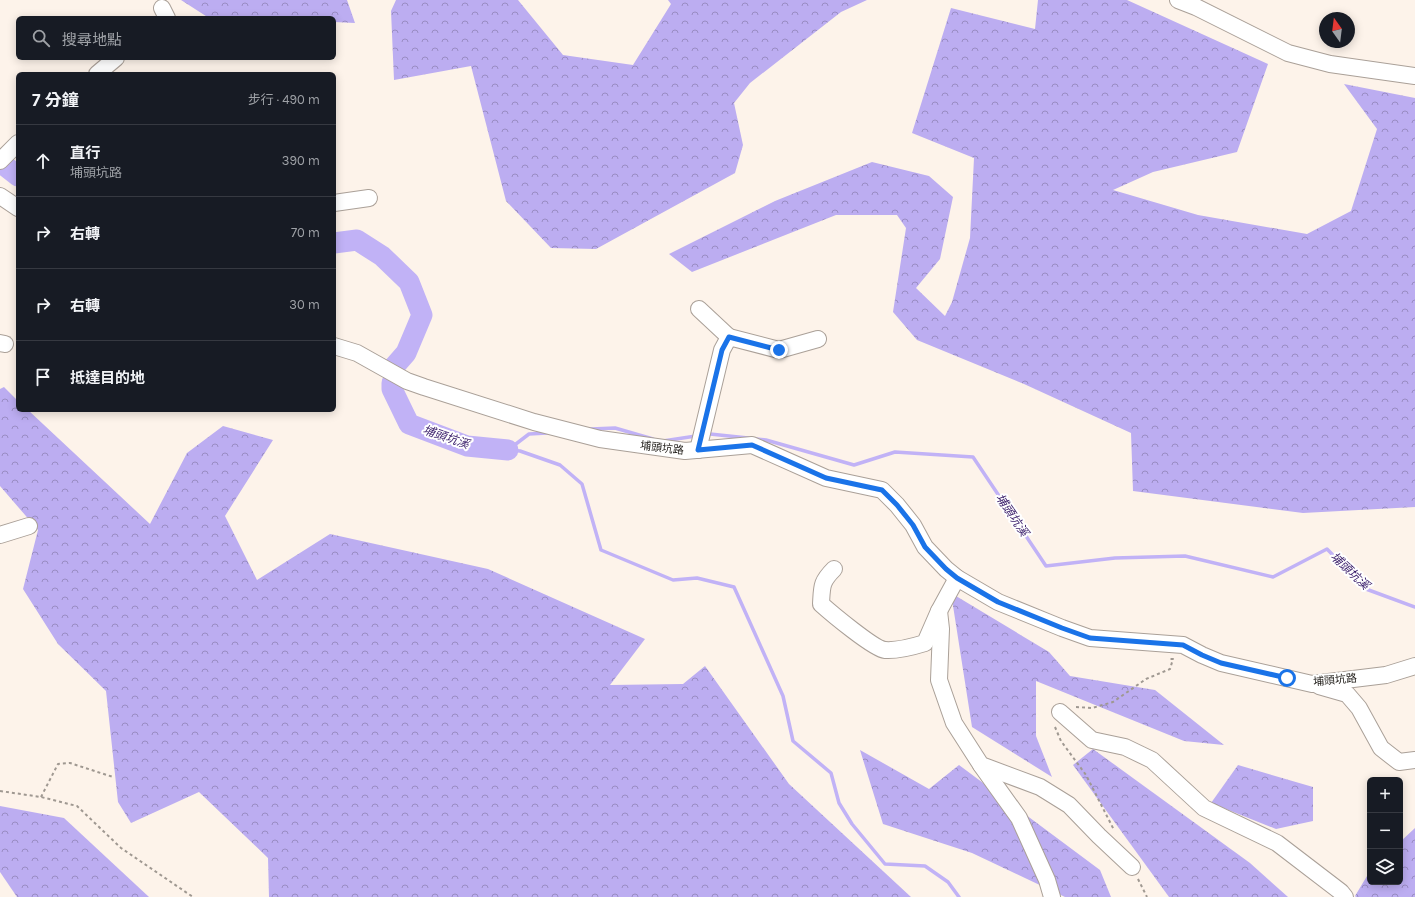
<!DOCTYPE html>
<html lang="zh-TW">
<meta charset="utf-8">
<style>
:root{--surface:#171b24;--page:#20242c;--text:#f1f3f6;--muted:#9ea1a6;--line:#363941}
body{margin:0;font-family:Karla,"Noto Sans TC",sans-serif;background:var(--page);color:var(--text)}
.controls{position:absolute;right:12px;bottom:12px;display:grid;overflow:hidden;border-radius:6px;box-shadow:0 2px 10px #0003}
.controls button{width:36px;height:36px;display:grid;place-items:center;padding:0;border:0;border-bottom:1px solid var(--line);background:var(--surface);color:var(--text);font:20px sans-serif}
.compass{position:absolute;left:1319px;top:12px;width:36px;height:36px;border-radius:50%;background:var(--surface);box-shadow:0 2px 10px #0003;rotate:346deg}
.stop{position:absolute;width:12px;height:12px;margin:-9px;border:3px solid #1a73e8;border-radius:50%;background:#fff}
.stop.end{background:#1a73e8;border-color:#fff;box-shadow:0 1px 4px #0008}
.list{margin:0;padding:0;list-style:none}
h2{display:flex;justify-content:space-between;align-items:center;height:52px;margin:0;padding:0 16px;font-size:17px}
h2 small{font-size:13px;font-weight:400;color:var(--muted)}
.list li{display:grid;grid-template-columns:26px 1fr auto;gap:12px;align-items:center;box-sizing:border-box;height:72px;padding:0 16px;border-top:1px solid var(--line)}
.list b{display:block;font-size:15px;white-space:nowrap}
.list p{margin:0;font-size:13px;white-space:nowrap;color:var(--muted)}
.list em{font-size:13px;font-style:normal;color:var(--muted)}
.icon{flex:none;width:22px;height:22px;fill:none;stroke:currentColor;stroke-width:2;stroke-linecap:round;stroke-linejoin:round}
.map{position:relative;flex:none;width:1415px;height:897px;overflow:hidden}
.search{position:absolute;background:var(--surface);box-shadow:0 2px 10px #0003;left:16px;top:16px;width:320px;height:44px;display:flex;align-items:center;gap:10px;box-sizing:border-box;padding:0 14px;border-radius:6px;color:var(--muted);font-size:15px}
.panel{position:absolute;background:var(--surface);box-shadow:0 2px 10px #0003;left:16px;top:72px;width:320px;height:340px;border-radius:6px}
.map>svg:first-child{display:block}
.forest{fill:url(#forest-crowns)}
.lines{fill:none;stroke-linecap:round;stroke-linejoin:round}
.stream{stroke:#c1b2f6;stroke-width:3.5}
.river{stroke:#c1b2f6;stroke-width:21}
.minor-casing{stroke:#aaa098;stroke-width:18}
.path{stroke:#9f9891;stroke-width:2;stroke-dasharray:3 3;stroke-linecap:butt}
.minor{stroke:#fff;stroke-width:16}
.route{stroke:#1a73e8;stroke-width:5}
.labels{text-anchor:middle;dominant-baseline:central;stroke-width:4;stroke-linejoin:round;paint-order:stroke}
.street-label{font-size:11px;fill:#26231f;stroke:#fff}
.water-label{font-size:12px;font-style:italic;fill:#381c69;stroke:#fff}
</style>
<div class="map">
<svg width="1415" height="897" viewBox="0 0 1415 897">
<defs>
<pattern id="forest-crowns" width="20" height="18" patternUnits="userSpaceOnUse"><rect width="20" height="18" fill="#bcadf1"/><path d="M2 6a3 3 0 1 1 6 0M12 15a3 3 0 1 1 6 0" fill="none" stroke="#998cc3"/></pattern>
</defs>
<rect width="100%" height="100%" fill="#fdf3ea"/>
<g class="forest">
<path d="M181,0H347L355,23L334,22V18H209Z"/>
<path d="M396,0H518L563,55L633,65L671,4L668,0H867L841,12L750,83L734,103L743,145L735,173L596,249L551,248L506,201L471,66L394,80L391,11Z"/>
<path d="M1038,0H1127L1268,64L1237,152L1153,172L1113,190L1198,215L1307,234L1351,211L1377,129L1344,84L1415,98V507L1303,513L1133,491L1131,433L1024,384L917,340L893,312L906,228L897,215H836L692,272L669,254L775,201L872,162L929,176L953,197L940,259L916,288L945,316L952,302L970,238L974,158L912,133L951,8L1035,29Z"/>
<path d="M4,387L18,401V410H28L150,524L187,453L223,426L273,440L225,516L257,580L330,534L488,569L645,639L610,685L683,684L705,666L789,784L911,897H269L268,858L199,792L131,823L118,802L106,691L58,644L23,589L38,530L0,486V389Z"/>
<path d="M951,593L1049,652L1070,676L1155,690L1224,745L1184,741L1036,681V736L1052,777L972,727Z"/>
<path d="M1093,749L1250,863L1288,897H1169L1073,765Z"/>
<path d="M860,750L929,789L959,765L1100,870L1111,897H1065L972,853L883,824Z"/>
<path d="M1238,765L1313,787V821L1276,829L1211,803Z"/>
<path d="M0,806L64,818L149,897H17L0,872Z"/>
<path d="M1415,828V897H1356L1355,896L1370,871V882H1400V842Z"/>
</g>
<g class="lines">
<g class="stream">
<path d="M591,429L615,428L653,439"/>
<path d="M706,434H710L748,438"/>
<path d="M756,439L766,440L854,465L895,452L973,457L1046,566L1115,558L1185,556L1273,577L1327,549L1366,589L1415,607"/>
<path d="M663,441L696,436"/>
<path d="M508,450L520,451L560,465L582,484L601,550L673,580L697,578L734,587L783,696L793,741L831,773L839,803L852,824L885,864L925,866L948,882L959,897"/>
<path d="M508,450L529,434L547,433"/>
</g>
<g class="river">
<path d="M0,162L18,176"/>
<path d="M334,243L357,240L382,256L409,282L422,315L406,353L392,369"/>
<path d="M392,383V389L409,424L467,446L508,450"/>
</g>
<g class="minor-casing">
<g id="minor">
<path d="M1178,0L1196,7L1288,53L1330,64L1415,76"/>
<path d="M162,8L167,18"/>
<path d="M97,74L116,58"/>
<path d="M0,161L18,143"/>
<path d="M0,196L18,208"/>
<path d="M334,203L369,198"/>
<path d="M699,309L729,337"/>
<path d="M0,343L5,344"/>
<path d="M334,346L357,353L407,381L424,387L534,422L600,439L685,451L752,445L826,478L882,490L897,505L913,525L925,547L946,569L957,578L998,602L1062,628L1090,638L1183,645L1202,655L1221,663L1312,684L1386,675L1415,666"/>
<path d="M698,450L722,350L729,337L779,350L818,339"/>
<path d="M0,535L29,526"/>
<path d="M834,569C821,582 822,586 821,604C831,613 874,649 885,650C898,651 912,647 925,643L939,611L957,578"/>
<path d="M939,611L941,629L939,680L954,723L981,765L1040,787L1069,805L1099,836L1132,867"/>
<path d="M1319,686L1347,694L1359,708L1381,748L1399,762L1415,760"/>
<path d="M1060,712L1092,740L1125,747L1152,760L1204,808L1277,843L1341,892L1345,897"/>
<path d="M981,765L1019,818L1047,880L1052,897"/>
</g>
</g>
<g class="path">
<path d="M1076,707L1092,708L1113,702L1146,679L1170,669L1173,659H1168"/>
<path d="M1055,727L1061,741L1086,775L1114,830"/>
<path d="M0,791L41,797L77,806L121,848L193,897"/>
<path d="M41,797L58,764L70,763L113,777"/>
<path d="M1138,879L1147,897"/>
</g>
<use href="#minor" class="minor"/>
</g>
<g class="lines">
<path class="route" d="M779,350L729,337L722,350L698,450L752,445L826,478L882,490L897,505L913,525L925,547L946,569L957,578L998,602L1062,628L1090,638L1183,645L1202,655L1221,663L1287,678"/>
</g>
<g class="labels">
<g class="street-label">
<text transform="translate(662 448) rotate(7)">埔頭坑路</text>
<text transform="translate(1335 680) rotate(-5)">埔頭坑路</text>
</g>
<g class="water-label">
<text transform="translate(446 437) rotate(19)">埔頭坑溪</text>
<text transform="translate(1012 515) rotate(56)">埔頭坑溪</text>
<text transform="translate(1350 571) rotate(43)">埔頭坑溪</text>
</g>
</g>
</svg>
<div class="controls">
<button>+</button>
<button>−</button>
<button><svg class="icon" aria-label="layers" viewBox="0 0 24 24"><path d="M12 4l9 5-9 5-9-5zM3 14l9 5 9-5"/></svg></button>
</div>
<svg class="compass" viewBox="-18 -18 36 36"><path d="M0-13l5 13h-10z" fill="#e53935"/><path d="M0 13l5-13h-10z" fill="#9ea1a6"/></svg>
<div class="stop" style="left:1287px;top:678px"></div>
<div class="stop end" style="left:779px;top:350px"></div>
<div class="search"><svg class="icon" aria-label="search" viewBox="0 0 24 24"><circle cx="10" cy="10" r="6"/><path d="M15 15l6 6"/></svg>搜尋地點</div>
<section class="panel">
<h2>7 分鐘<small>步行 · 490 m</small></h2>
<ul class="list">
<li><svg class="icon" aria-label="ahead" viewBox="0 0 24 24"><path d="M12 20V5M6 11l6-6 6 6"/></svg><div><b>直行</b><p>埔頭坑路</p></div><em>390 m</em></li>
<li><svg class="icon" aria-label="right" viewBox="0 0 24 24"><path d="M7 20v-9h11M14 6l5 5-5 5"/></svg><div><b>右轉</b></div><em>70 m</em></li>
<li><svg class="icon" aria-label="right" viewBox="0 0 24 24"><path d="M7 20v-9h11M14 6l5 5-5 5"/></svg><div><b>右轉</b></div><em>30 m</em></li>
<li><svg class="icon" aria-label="arrive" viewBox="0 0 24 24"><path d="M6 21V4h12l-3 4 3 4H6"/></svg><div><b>抵達目的地</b></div></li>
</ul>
</section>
</div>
